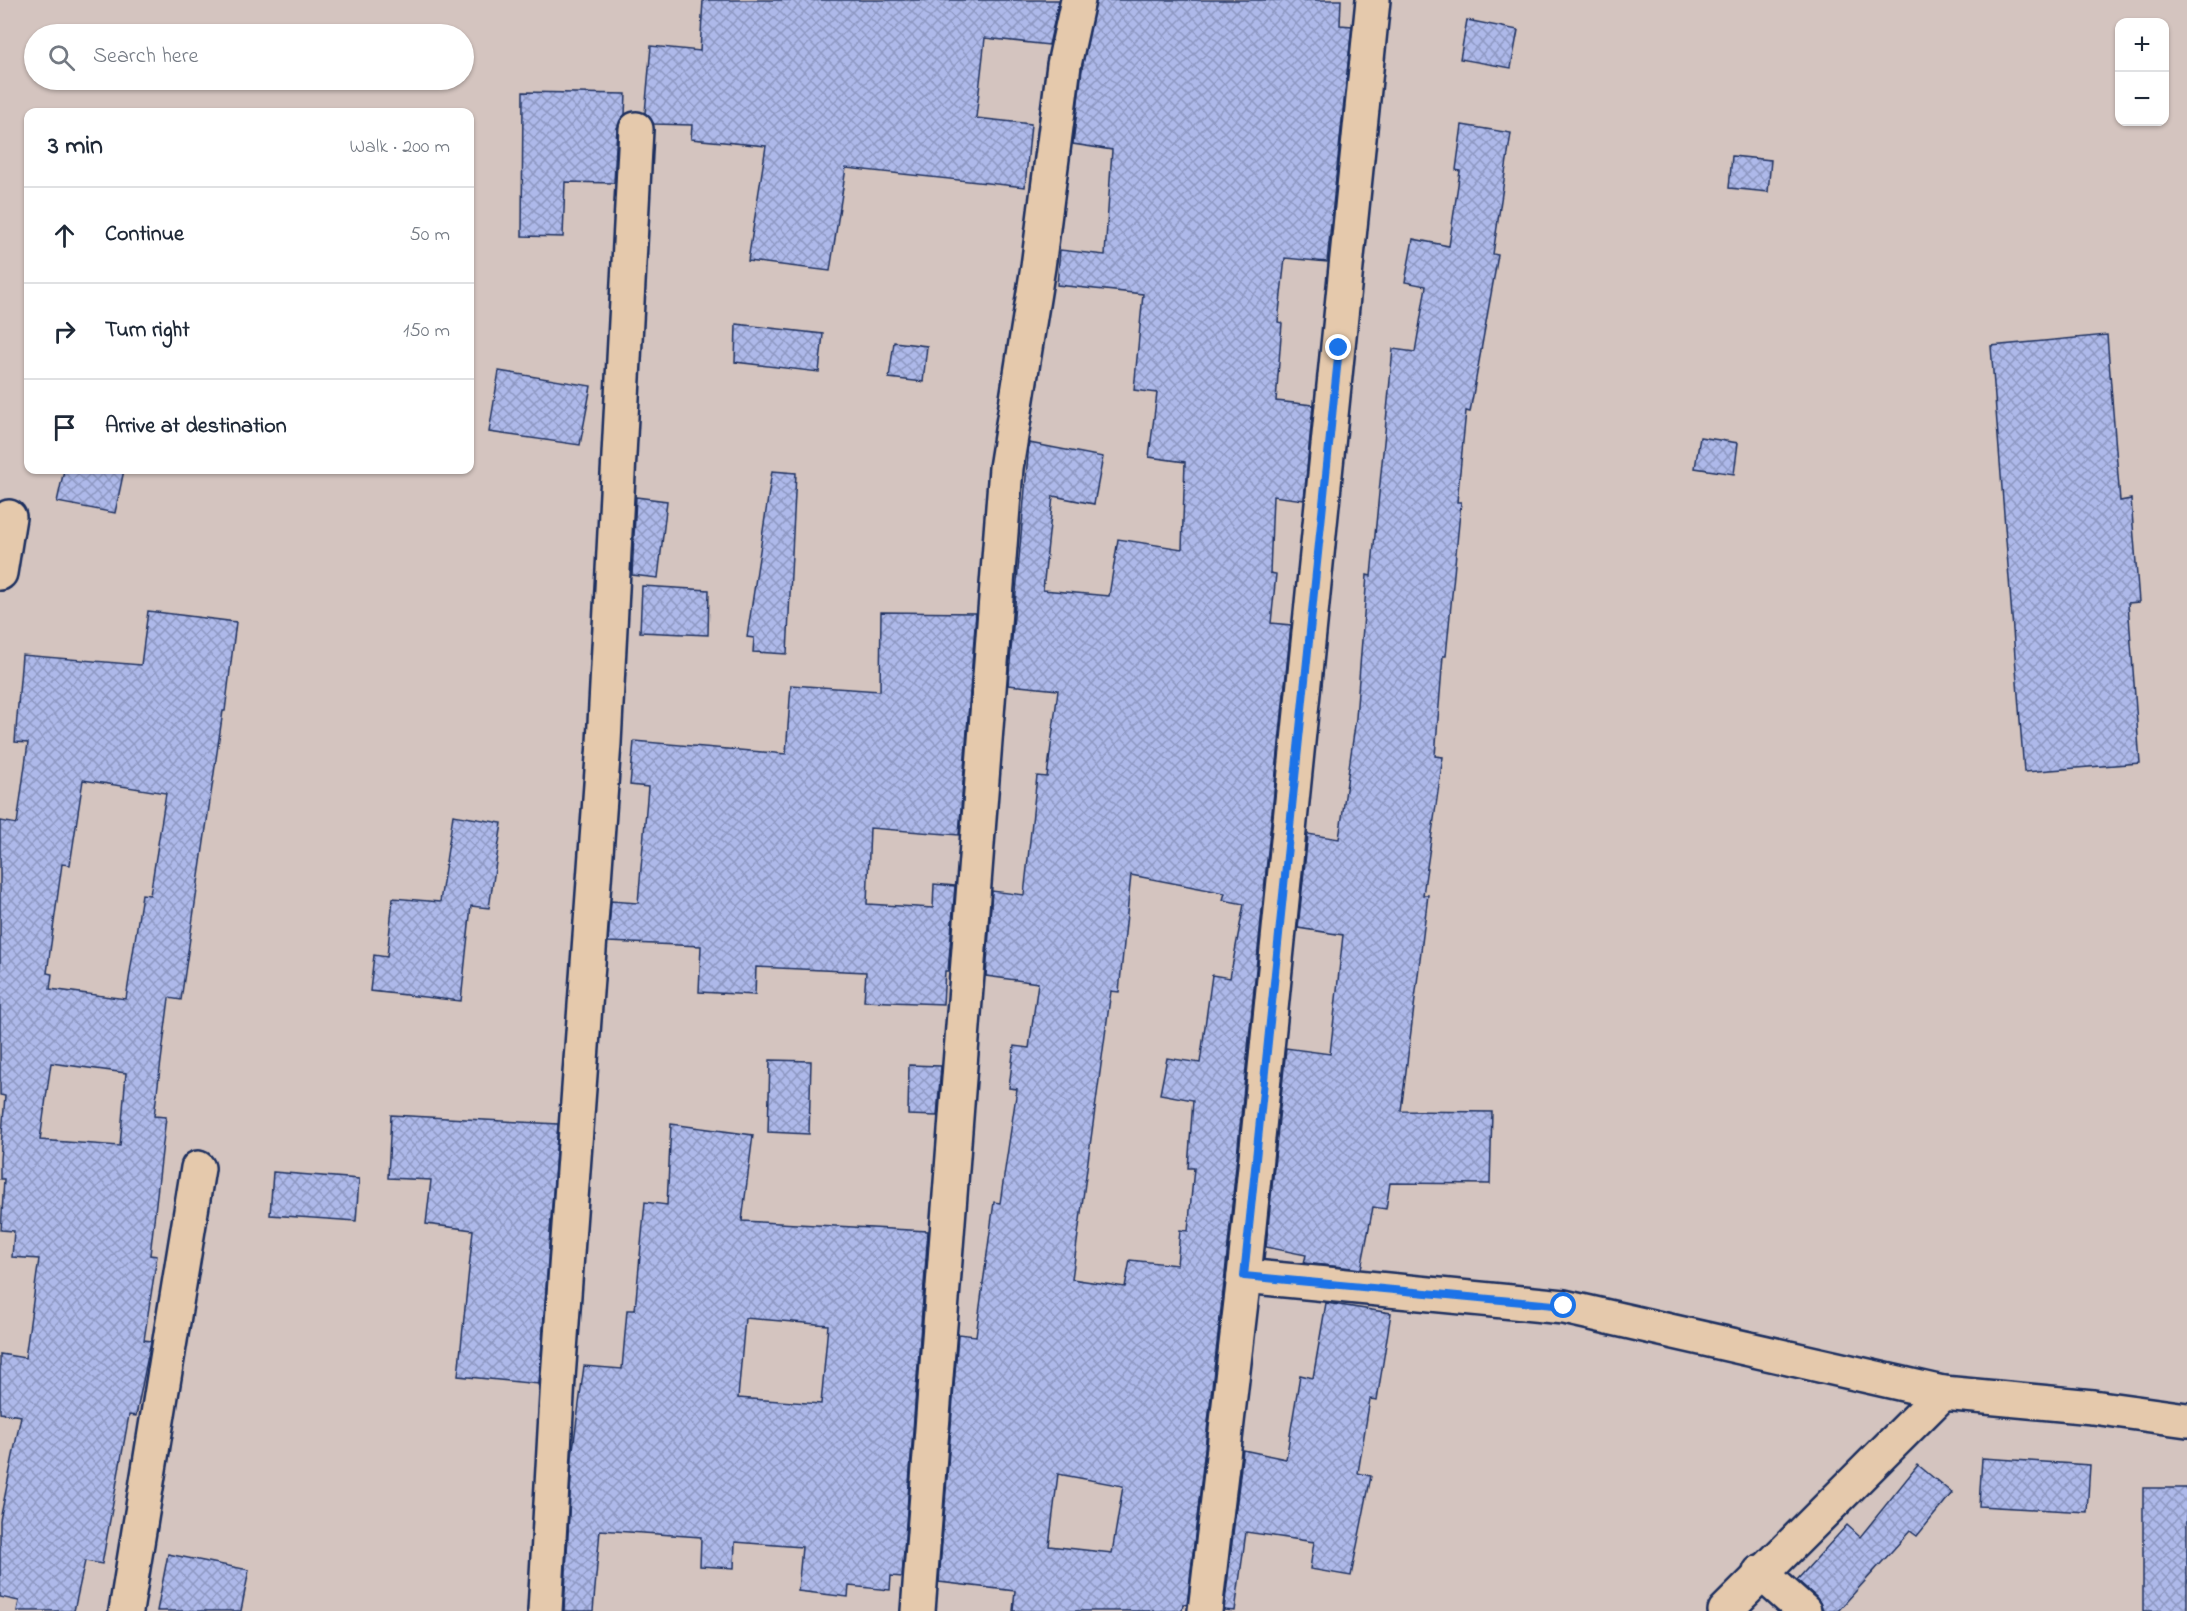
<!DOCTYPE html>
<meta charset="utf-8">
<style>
:root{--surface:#fff;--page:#f6f6f7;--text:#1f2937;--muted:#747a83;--line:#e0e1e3}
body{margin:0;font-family:"Indie Flower",sans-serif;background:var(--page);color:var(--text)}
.controls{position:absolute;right:18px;top:18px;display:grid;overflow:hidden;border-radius:12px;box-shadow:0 2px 4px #0004}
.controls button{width:54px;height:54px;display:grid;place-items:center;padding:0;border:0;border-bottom:2px solid var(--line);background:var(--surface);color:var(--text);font:30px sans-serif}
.stop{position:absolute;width:18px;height:18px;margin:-14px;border:4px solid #1a73e8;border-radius:50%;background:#fff}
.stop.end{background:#1a73e8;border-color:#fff;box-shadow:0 2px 6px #0008}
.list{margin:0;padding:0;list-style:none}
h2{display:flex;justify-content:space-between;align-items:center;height:78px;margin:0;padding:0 24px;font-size:26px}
h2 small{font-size:20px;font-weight:400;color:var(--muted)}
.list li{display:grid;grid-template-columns:39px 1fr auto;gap:18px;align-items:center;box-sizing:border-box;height:96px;padding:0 24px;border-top:2px solid var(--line)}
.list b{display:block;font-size:22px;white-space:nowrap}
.list em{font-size:20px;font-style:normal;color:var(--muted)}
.icon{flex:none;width:33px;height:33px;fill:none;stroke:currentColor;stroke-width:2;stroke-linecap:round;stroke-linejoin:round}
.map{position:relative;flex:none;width:2187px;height:1611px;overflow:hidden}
.search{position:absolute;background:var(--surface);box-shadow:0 2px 4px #0004;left:24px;top:24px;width:450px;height:66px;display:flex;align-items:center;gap:15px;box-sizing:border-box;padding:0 21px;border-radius:33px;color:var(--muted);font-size:22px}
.panel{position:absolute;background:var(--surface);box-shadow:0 2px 4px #0004;left:24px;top:108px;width:450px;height:366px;border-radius:12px}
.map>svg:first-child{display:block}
.building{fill:url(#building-cross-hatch);stroke:#1b2f5e;stroke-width:1.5;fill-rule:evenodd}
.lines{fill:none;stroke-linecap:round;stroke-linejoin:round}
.minor-casing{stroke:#1b2f5e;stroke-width:38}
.minor{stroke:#e5c9ac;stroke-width:33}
.route{stroke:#1a73e8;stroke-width:8}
</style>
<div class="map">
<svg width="2187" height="1611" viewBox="0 0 2187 1611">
<defs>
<pattern id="building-cross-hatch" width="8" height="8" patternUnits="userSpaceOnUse" patternTransform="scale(1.5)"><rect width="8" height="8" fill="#aeb9ea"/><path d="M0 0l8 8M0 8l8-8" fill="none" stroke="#8d97c1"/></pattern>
</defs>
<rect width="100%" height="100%" fill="#d4c4bf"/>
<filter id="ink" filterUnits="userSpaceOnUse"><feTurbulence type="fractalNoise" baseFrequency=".0167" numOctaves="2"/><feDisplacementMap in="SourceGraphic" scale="12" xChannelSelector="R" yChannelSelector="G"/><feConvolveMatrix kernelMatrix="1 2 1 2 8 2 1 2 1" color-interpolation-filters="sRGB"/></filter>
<g filter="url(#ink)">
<g class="building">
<path d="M703,0H1059L1049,45L985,38L976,118L1031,124L1025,187L846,168L830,271L748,261L766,146L691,139L692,125L654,124L645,113L651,46L700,51Z"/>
<path d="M1096,0H1341L1340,25L1352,26L1327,262L1285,258L1278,322L1282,323L1276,401L1313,405L1304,500L1273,496L1270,573L1276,574L1271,623L1291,625L1225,1274L1187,1605L1183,1604L1182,1611H1013L1015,1591L939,1582L958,1334L976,1336L994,1202L1000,1203L1017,1089L1009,1088L1014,1046L1029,1048L1038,983L986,976L992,891L1024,895L1037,776L1047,777L1058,690L1008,685L1029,443L1103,457L1094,504L1053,496L1043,590L1109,596L1118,539L1182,549L1185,462L1149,457L1157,393L1134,390L1143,294L1057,285L1060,250L1105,255L1112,150L1073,144L1082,68ZM1131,875L1225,893L1223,900L1244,904L1230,978L1212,975L1200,1063L1167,1058L1160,1094L1193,1100L1188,1168H1194L1188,1231L1180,1230L1177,1265L1130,1260L1125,1287L1072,1279L1111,991L1119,992ZM1058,1474L1123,1486L1112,1553L1049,1546Z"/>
<path d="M1467,20L1518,30L1511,68L1460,59Z"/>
<path d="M523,92L626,94L625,114L617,128L614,183L565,182L563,237L522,236Z"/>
<path d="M1462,125L1511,133L1493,254L1498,255L1470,412L1466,411L1457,502H1461L1446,656H1443L1435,756L1443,757L1423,895H1428L1401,1111L1492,1112L1490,1184L1390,1183L1386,1209L1373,1207L1361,1269L1304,1263L1306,1255L1266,1247L1286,1048L1330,1054L1343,935L1298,928L1308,834L1339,839L1356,718L1367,575L1371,576L1393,349L1415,352L1426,286L1405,282L1413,239L1449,246L1460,171L1456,170Z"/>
<path d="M1732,156L1771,160L1768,192L1729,188Z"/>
<path d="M736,324L823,334L819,372L735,362Z"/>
<path d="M2107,335L2120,501L2131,499L2139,602L2128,603L2140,763L2024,772L1991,346Z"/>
<path d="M894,342L927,346L923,382L889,378Z"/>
<path d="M499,371L591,386L580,445L489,432Z"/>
<path d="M1700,437L1738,443L1734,474L1695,468Z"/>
<path d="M64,470H124L115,513L57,502Z"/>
<path d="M772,471L796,473L787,654L753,652L754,638L747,637Z"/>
<path d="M636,497L667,501L658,578L632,575Z"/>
<path d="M642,586L709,590L708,635L640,632Z"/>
<path d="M148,611L236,622L225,711H223L181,1000L169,998L154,1116L166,1117L150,1255L157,1256L144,1340L151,1341L136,1416L129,1415L102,1564L85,1561L74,1611H17L19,1601L0,1597V1520L21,1416L0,1413V1354L25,1358L39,1259L12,1257L14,1231L1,1230L4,1179H0V1159L5,1096L0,1095V821L17,824L28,743L15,742L22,655L141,665ZM83,780L166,793L150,895L142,894L126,999L50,989L52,974L47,973L62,864L70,865ZM51,1063L126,1073L120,1146L40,1140Z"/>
<path d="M881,612L976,613L959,835L870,828L867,904L933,908L934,884L955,886L948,971H945L943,1004L864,1001L866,972L756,967L755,995L699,992L701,946L608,942L611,901L638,903L648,787L630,785L634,741L786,754L791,685L880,691Z"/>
<path d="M453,815L502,823L489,908L471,906L461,1001L370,991L374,955L387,957L393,898L440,902Z"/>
<path d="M770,1060L811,1061L809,1134L768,1132Z"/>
<path d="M909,1065L941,1066L937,1116L908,1115Z"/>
<path d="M391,1115L558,1124L539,1384L458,1376L473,1230L426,1224L431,1180L388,1178Z"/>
<path d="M671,1124L753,1135L742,1221L928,1231L902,1577L891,1576L890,1590L849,1586L848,1597L798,1591L802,1547L735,1542L734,1568L700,1566L701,1537L600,1530L593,1611H564L572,1457L584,1366L622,1369L627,1310H635L645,1202L667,1205ZM745,1318L828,1325L821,1404L738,1398Z"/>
<path d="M273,1172L359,1179L356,1221L270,1215Z"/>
<path d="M1326,1303L1391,1313L1377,1400L1370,1399L1358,1473L1371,1476L1351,1576L1310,1569L1314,1542L1246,1532L1235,1611L1224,1610L1243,1450L1286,1459L1300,1375L1313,1378Z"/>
<path d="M1982,1458L2090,1465L2087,1512L1979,1506Z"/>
<path d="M1918,1465L1952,1493L1917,1536L1910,1531L1838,1611H1824L1816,1597L1797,1580L1847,1525L1860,1537Z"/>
<rect x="2143" y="1488" width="44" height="123"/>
<path d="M168,1554L249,1570L241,1611H157Z"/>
</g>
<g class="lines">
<g class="minor-casing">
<g id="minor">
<path d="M0,573L9,517"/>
<path d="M1244,1276L1564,1307L1943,1393L2093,1407L2187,1420"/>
<path d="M1760,1572L1804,1611"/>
<path d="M126,1611L198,1168"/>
<path d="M545,1611L558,1378L604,743L636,129"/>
<path d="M918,1611L1006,468L1038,267L1064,65L1078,0"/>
<path d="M1205,1611L1244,1276L1373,0"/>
<path d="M1725,1611L1943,1393"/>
</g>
</g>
<use href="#minor" class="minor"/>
</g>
</g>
<g class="lines" filter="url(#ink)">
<path class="route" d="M1339,348L1244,1276L1564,1306"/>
</g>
</svg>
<div class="controls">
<button>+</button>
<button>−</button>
</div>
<div class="stop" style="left:1564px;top:1306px"></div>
<div class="stop end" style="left:1339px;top:348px"></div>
<div class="search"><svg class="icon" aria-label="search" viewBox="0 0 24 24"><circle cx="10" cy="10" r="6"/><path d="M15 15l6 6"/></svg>Search here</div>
<section class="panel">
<h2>3 min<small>Walk · 200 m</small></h2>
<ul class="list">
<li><svg class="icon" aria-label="ahead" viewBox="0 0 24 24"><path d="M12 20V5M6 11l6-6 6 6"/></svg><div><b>Continue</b></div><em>50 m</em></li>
<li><svg class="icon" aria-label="right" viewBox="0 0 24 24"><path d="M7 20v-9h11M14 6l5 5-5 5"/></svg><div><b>Turn right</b></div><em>150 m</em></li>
<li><svg class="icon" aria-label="arrive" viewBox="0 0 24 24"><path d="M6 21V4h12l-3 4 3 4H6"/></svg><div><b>Arrive at destination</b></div></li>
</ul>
</section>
</div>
